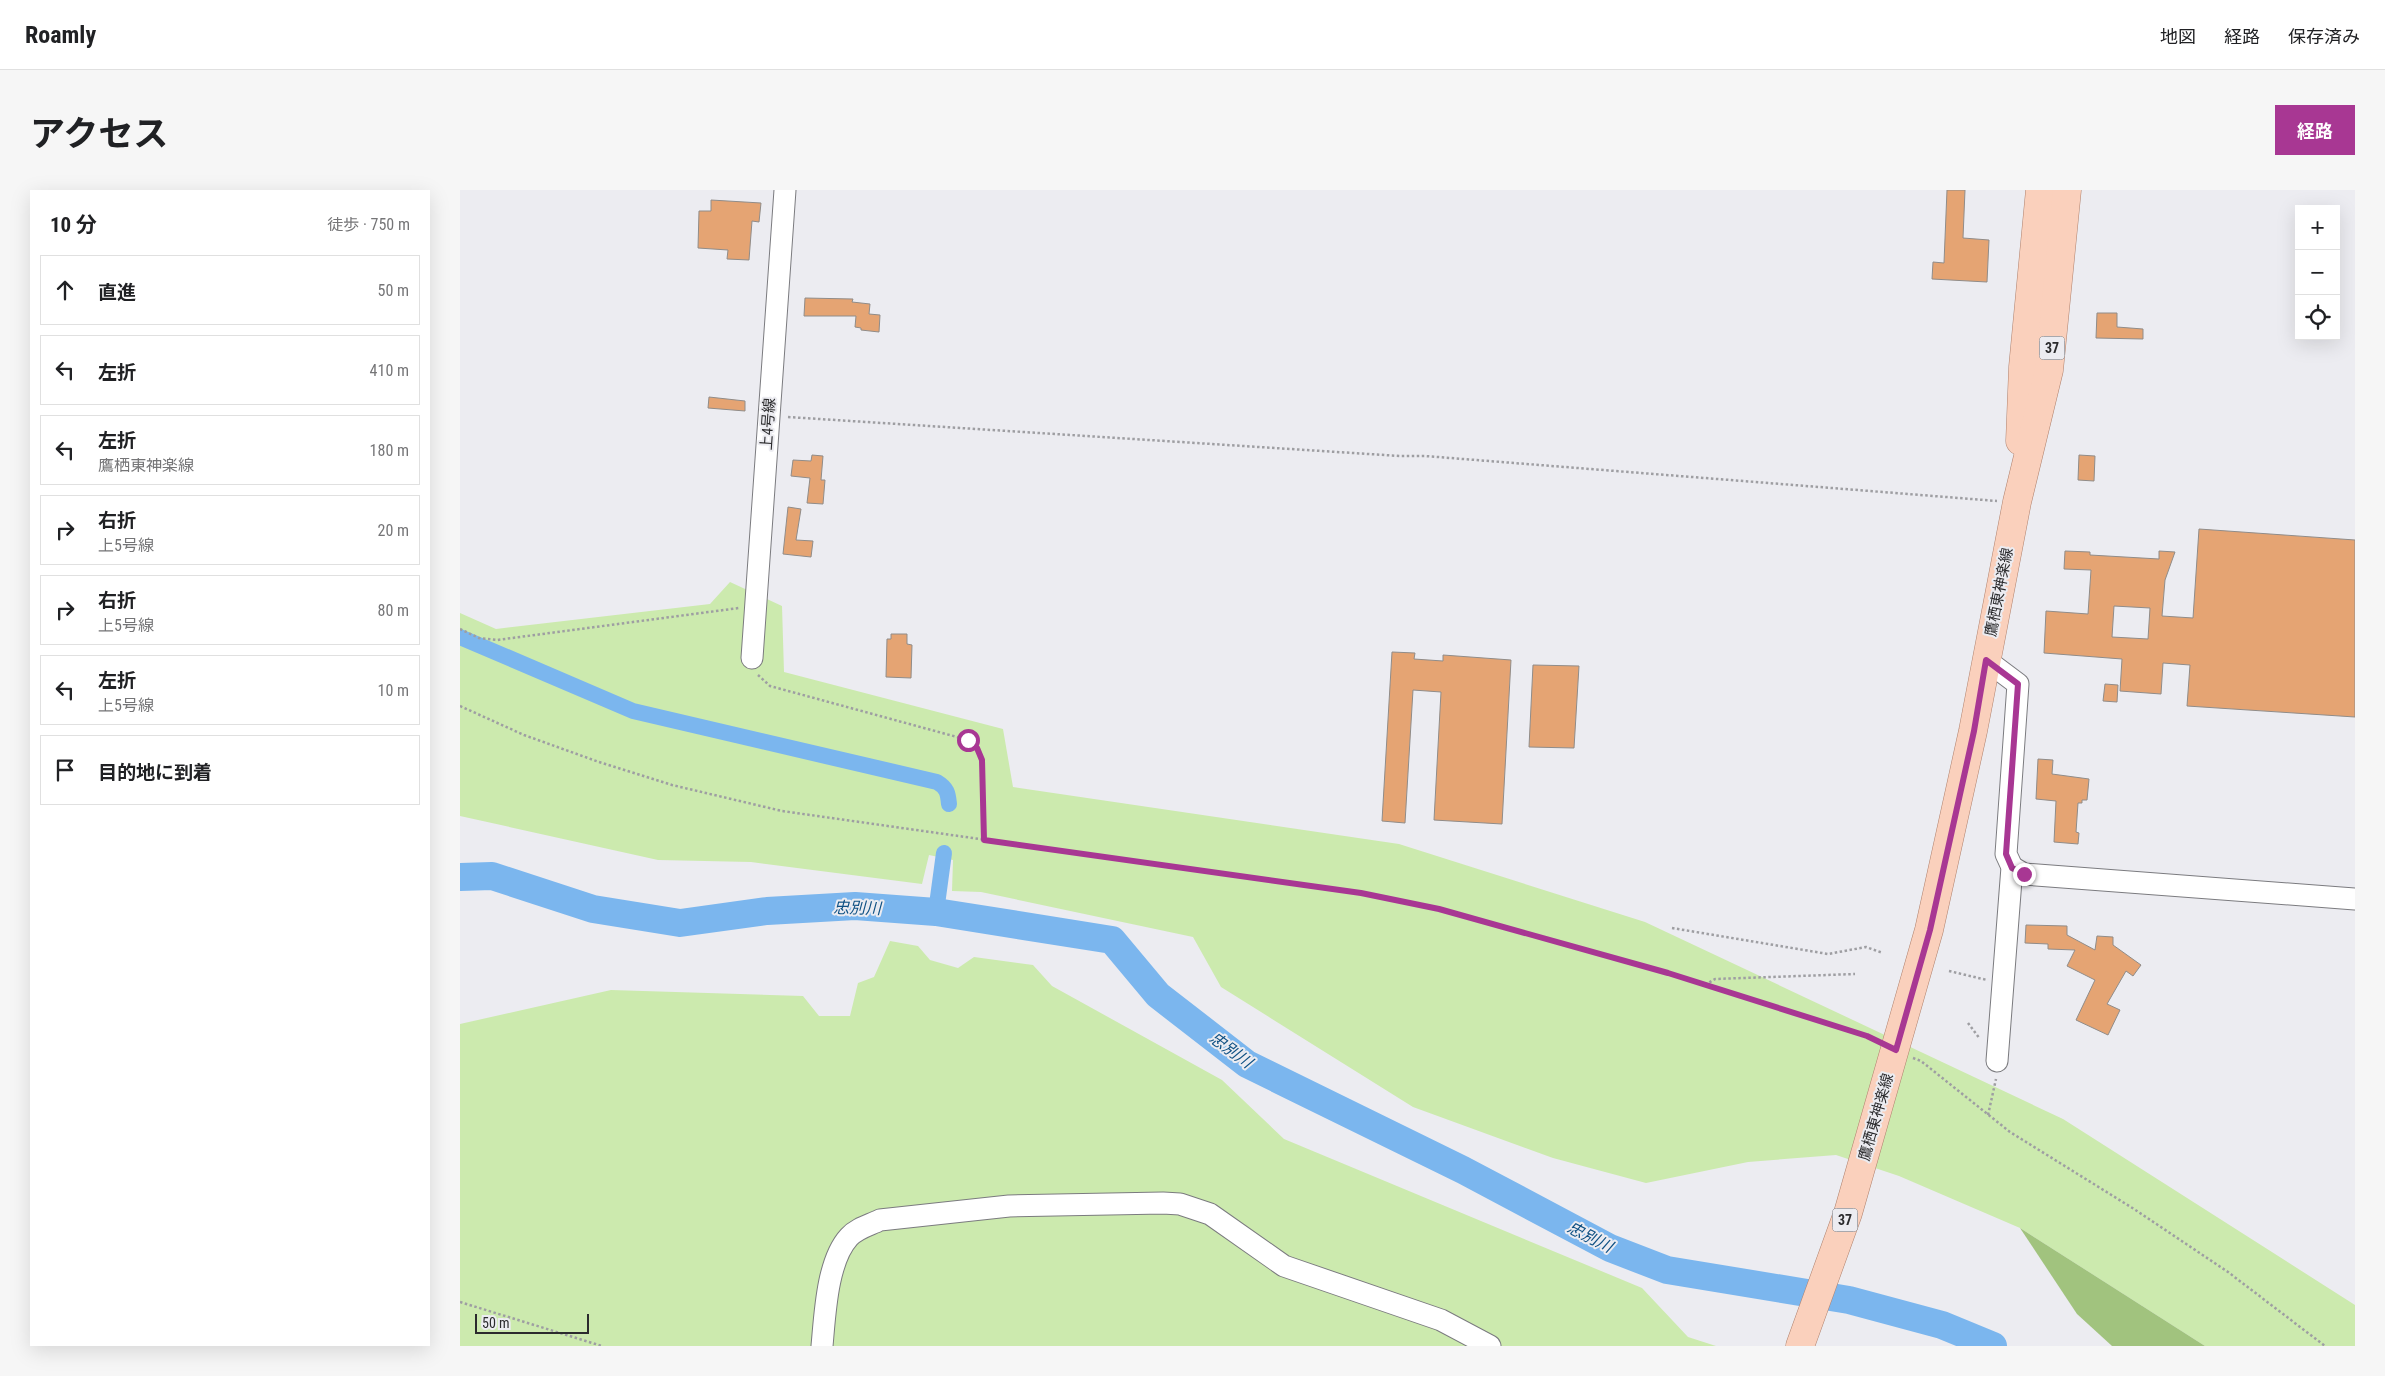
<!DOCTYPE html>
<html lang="ja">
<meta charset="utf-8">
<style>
:root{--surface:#fff;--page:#f6f6f6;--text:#202124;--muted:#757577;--line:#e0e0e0;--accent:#a83793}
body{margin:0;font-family:"Roboto Condensed","Noto Sans JP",sans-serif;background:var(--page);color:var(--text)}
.controls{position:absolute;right:15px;top:15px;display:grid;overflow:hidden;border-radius:0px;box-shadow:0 5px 20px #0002}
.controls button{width:45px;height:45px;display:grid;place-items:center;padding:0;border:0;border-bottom:1px solid var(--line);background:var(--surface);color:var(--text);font:25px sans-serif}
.scale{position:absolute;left:15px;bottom:12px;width:114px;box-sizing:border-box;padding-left:5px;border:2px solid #2b2b2d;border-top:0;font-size:14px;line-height:18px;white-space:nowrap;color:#2b2b2d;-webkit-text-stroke:4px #ececf1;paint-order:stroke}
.stop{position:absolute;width:15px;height:15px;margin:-11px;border:4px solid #a83793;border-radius:50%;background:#fff}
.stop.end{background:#a83793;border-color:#fff;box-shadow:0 1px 5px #0008}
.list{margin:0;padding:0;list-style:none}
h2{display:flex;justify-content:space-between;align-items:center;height:65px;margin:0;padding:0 20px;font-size:21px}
h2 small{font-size:16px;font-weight:400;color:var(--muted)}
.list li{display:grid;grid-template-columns:32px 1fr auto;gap:15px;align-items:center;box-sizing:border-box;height:70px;margin:0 10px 10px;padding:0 10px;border:1px solid var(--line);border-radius:0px}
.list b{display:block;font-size:19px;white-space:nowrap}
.list p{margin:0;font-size:16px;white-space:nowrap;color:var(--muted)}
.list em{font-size:16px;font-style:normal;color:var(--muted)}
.icon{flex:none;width:28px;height:28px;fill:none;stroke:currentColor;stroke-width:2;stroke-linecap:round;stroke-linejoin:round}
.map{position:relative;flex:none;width:1895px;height:1156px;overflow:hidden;border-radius:0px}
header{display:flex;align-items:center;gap:30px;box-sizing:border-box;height:70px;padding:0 25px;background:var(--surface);border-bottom:1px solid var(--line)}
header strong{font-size:24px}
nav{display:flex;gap:28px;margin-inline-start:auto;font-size:18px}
.intro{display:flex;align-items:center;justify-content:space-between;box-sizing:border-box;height:120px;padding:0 30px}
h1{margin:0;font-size:35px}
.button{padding:12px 22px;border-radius:0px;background:var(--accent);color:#fff;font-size:18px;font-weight:700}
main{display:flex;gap:30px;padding:0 30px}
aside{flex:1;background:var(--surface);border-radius:0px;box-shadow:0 5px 20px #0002}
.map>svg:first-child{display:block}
.green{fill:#cceaae}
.forest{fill:#a1c37e}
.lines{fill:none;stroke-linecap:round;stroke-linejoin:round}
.canal{stroke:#7bb6ee;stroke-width:16}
.river{stroke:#7bb6ee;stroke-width:28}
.building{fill:#e5a473;stroke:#908c89;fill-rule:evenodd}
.minor-casing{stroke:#7b7b7f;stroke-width:23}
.major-casing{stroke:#af816d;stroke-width:29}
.path{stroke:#9e9ea2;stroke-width:2.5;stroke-dasharray:2.5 2.5;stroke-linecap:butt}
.minor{stroke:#fff;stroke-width:21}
.major{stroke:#fad0bc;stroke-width:28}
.route{stroke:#a83793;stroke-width:6}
.labels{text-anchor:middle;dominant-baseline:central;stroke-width:4;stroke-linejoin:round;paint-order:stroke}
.shield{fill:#ececf1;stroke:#656568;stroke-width:1}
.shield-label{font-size:14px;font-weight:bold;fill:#2b2b2d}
.street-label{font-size:15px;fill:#2b2b2d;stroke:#ececf1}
.water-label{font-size:16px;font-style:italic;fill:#0f5184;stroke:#ececf1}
</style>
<header>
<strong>Roamly</strong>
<nav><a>地図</a><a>経路</a><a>保存済み</a></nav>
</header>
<div class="intro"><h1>アクセス</h1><a class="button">経路</a></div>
<main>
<aside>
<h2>10 分<small>徒歩 · 750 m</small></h2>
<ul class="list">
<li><svg class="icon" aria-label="ahead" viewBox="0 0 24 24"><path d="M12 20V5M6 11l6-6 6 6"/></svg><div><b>直進</b></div><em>50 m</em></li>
<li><svg class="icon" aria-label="left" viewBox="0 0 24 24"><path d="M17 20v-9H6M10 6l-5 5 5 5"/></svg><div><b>左折</b></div><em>410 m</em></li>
<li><svg class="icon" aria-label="left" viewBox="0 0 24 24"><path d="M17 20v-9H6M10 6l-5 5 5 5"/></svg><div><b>左折</b><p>鷹栖東神楽線</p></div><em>180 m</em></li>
<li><svg class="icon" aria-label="right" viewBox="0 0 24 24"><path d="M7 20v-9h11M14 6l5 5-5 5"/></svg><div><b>右折</b><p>上5号線</p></div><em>20 m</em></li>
<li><svg class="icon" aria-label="right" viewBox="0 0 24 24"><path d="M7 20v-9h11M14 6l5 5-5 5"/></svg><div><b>右折</b><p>上5号線</p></div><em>80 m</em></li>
<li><svg class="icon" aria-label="left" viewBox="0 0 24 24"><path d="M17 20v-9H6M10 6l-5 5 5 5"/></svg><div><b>左折</b><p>上5号線</p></div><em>10 m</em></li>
<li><svg class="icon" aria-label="arrive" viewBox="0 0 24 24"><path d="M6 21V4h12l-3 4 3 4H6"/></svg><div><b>目的地に到着</b></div></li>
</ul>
</aside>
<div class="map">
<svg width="1895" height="1156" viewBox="0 0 1895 1156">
<rect width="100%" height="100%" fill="#ececf1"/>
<g class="green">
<path d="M270,392L322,416L324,482L543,539L553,597L939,654L1185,732L1603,929L1895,1115V1156H1745L1560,1038L1439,986L1376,965L1288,972L1186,993L1093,968L953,917L761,797L733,747L521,702L492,701L493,670L469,665L462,694L291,672L198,670L0,626V423L36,439L250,414Z"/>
<path d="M430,751L458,756L470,770L498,778L514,767L573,775L592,796L762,890L824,949L1182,1098L1228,1147L1256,1156H0V834L151,800L343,806L359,826H390L398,793L414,787Z"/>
</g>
<path class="forest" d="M1560,1038L1745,1156H1652L1617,1124Z"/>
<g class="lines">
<g class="canal">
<path d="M0,447L173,521L477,592C487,598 488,603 489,614"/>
<path d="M476,722L484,663"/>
</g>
<path class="river" d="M0,687L32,686L133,719L220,733L307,721L395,716L476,722L652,750L698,805L787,874L1003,980L1150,1058L1207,1080L1389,1110L1482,1135L1533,1156"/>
</g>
<g class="building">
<path d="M1487,0H1505L1503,48L1529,50L1527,92L1472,89L1473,72L1484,73Z"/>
<path d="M251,10L301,13L299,32L292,31L289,70L267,69L268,60L238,58L239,21H251Z"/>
<path d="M345,108L393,109L392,112L410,114L409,124L420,125L419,142L401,140V138L395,137L396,126H344Z"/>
<path d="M1637,123H1657V137L1683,139V149L1636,148Z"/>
<path d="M249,207L285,211V221L248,218Z"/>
<path d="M352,265L363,266L361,290H365L363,314L347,313L350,288L331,286L333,270L351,271Z"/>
<path d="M1619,265L1635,266L1634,291L1618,290Z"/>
<path d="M328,317L341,319L336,350L353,351L351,367L323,364Z"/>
<path d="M1739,339L1895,350V527L1727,516L1730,475L1703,473L1701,504L1660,501L1662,469L1584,463L1586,421L1628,424L1631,380L1604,379L1605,361L1630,362V365L1699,369V361L1715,362L1705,390L1702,426L1733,428ZM1654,416L1690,418L1688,449L1652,447Z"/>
<path d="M431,444H447V454L452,455L451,488L426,487L427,449H431Z"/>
<path d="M932,462L955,463L954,469L983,471V465L1051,470L1042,634L974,630L981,502L953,500L945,633L922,631Z"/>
<path d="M1073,475L1119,476L1114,558L1069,557Z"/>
<path d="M1645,494L1658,495L1657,512L1643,511Z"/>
<path d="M1578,569L1593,570L1592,584L1629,589L1627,610H1622V613H1618L1616,642L1619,643L1618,654L1594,652L1596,611L1576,609Z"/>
<path d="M1566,735L1607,736V745L1635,760L1637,746L1653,747V755L1681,775L1673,786L1666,781L1647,814L1660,820L1648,845L1616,830L1635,790L1607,776L1615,760L1588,759V754L1565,753Z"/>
</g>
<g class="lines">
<g class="minor-casing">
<g id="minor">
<path d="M292,468L325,0"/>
<path d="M1526,470L1558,494L1546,664L1552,677L1537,871"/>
<path d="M1552,677L1564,684L1895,709"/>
<path d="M362,1156C365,1124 367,1071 389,1047C397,1038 410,1035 420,1030L549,1016L703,1013L720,1014L750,1024L824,1076L981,1130L1030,1156"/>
</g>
</g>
<g class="major-casing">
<g id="major">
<path d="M1560,251L1563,177L1580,0"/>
<path d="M1340,1156L1388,1023L1469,740L1513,541L1557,312L1589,180L1607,0"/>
</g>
</g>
<g class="path">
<path d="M328,227L940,266H965L1537,311"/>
<path d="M0,439L19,448L37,450L279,418"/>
<path d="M298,485L310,496L508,550L517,558L522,570L524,650"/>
<path d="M0,516L64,545L139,572L212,595L322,621L901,703L979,719L1208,783L1416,850"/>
<path d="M1212,738L1368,764L1406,757L1423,763"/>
<path d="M1489,781L1527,790"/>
<path d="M1245,795L1255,789L1395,784"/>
<path d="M1508,833L1520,849"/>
<path d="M1453,868L1461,871L1550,942L1674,1019L1768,1082L1865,1156"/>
<path d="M1528,925L1536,889"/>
<path d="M0,1112L142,1156"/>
</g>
<use href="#minor" class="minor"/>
<use href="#major" class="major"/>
</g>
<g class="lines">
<path class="route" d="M508,550L517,558L522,570L524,650L901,703L979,719L1208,783L1407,846L1436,860L1470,740L1514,541L1526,470L1558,494L1546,664L1552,678L1564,684"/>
</g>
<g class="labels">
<g class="shield">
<rect x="1579.5" y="146.5" width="25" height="23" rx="4"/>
<rect x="1372.5" y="1018.5" width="25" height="23" rx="4"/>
</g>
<g class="shield-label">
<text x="1592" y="158">37</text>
<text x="1385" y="1030">37</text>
</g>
<g class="street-label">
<text transform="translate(308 234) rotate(-86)">上4号線</text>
<text transform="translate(1539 402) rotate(-79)">鷹栖東神楽線</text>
<text transform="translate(1416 927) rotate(-74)">鷹栖東神楽線</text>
</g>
<g class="water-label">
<text transform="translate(397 718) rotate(1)">忠別川</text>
<text transform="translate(771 860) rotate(36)">忠別川</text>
<text transform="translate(1130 1047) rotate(27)">忠別川</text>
</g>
</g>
</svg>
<div class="controls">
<button>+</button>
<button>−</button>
<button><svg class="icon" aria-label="locate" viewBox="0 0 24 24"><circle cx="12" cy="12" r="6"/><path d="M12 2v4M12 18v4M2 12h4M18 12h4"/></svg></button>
</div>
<div class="scale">50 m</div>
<div class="stop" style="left:508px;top:550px"></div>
<div class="stop end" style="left:1564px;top:684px"></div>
</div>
</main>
